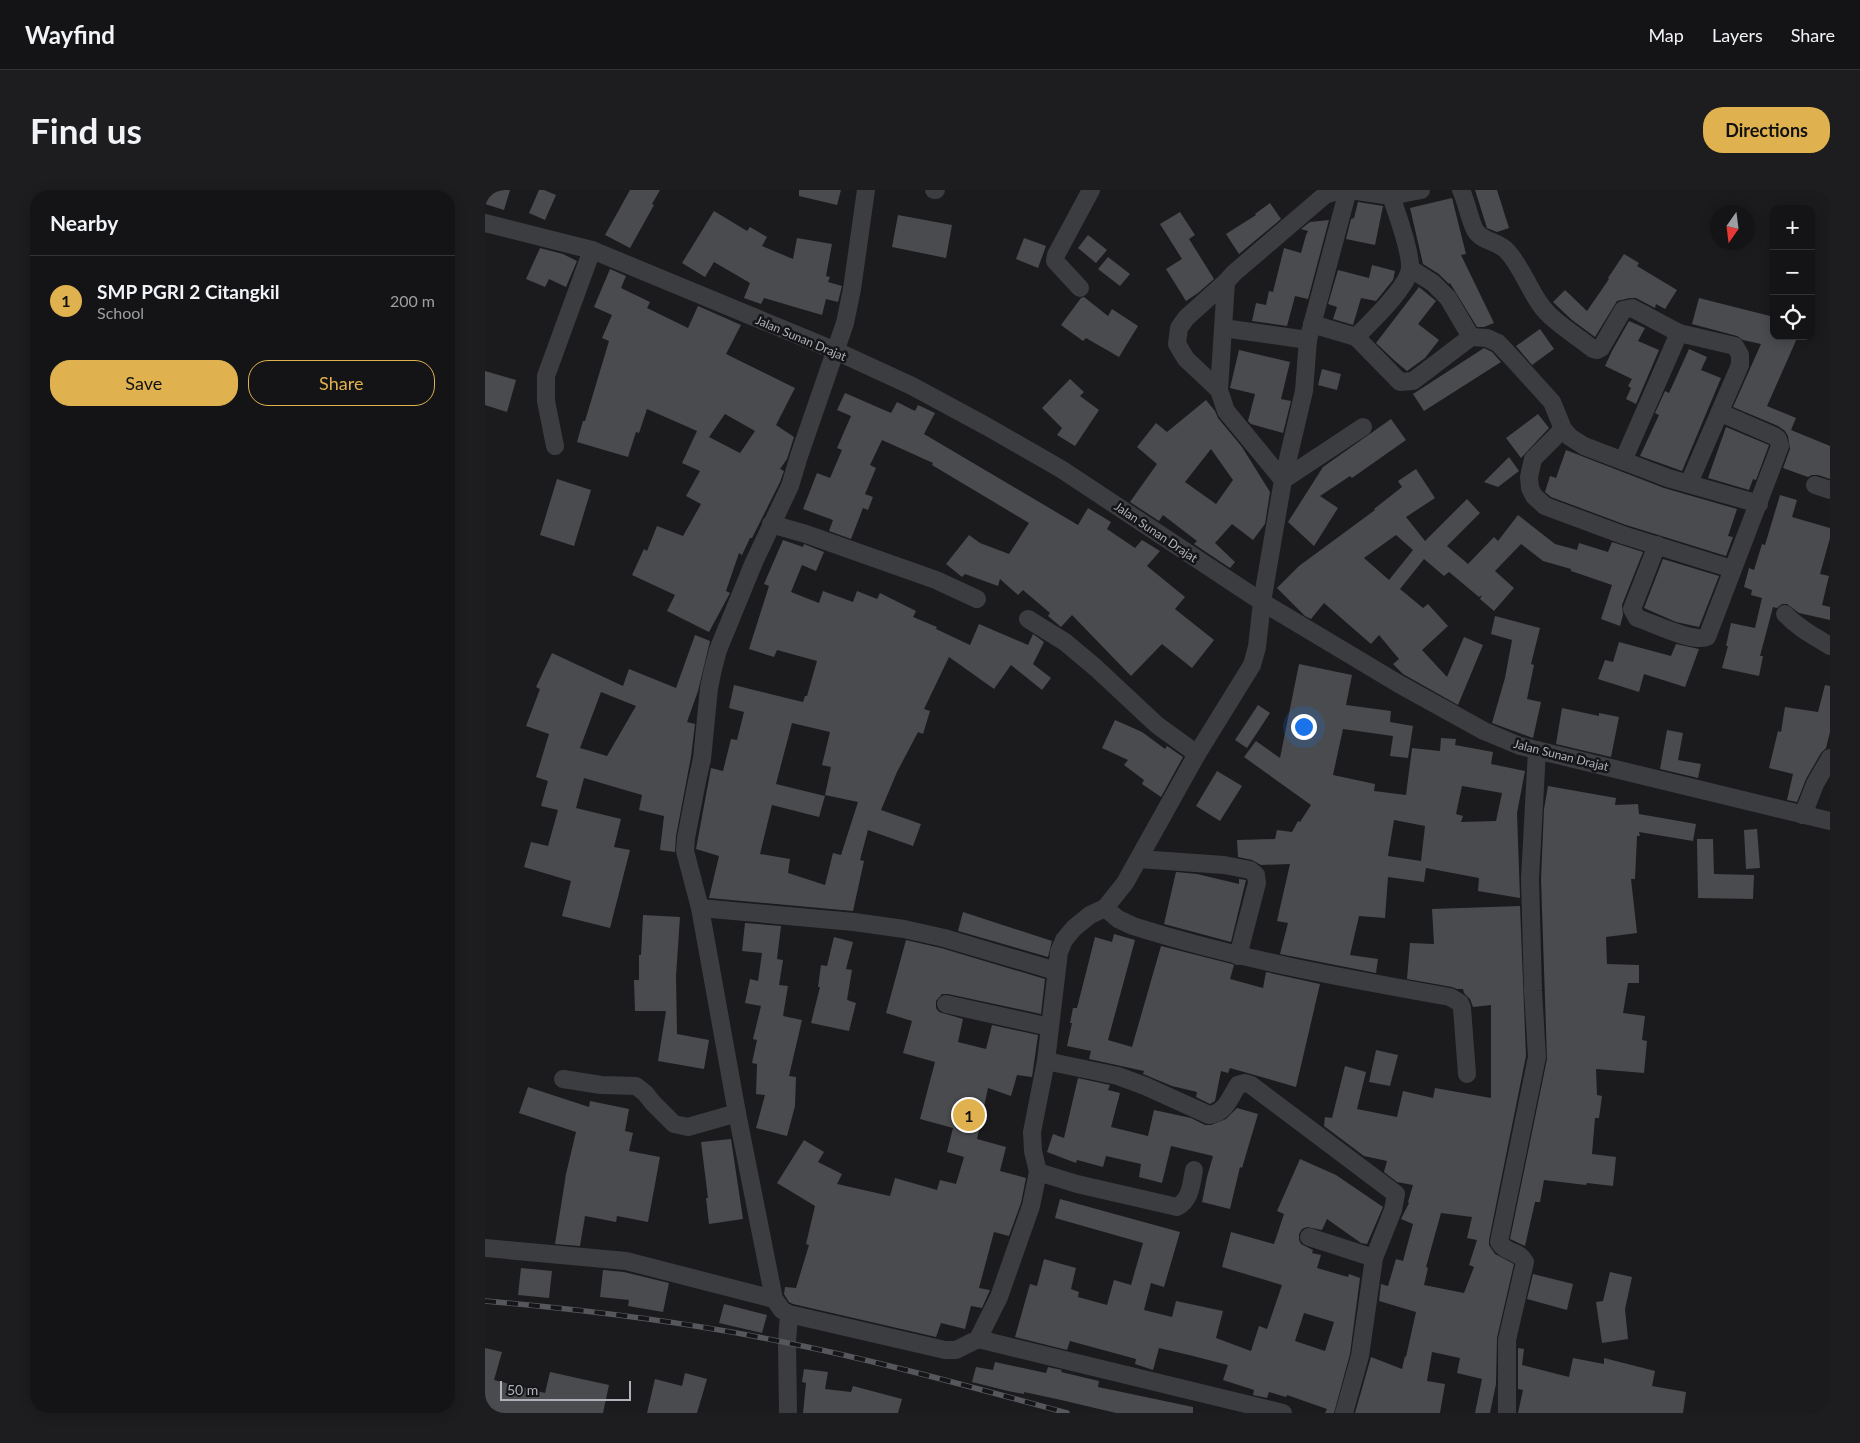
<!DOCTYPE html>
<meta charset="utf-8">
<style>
:root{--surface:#141416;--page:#1d1d1f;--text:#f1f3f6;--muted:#9d9ea1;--line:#333335;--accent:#e0b24f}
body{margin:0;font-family:Lato,sans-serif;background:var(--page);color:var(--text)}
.controls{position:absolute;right:15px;top:15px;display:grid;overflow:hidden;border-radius:10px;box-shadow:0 2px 12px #0003}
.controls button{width:45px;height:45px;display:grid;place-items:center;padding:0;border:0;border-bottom:1px solid var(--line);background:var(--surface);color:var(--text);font:25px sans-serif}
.compass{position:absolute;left:1225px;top:15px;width:45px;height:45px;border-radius:50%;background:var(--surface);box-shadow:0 2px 12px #0003;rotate:194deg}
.scale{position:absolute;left:15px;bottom:12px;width:131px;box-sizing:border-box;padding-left:5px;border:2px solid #afb2bb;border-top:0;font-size:14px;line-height:18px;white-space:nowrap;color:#afb2bb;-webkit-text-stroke:4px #161618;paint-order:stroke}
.you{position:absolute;left:818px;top:536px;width:18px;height:18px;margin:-12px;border:4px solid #fff;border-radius:50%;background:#1a73e8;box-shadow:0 0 0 8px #1a73e833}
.badge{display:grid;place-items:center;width:32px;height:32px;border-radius:50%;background:var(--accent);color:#111;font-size:16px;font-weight:700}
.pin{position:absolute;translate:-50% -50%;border:2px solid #fff;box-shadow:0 1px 5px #0006}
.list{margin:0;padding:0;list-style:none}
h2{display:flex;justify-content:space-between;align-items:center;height:65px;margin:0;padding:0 20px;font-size:21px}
h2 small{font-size:16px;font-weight:400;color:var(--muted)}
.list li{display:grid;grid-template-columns:32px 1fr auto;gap:15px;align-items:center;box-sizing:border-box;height:90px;padding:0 20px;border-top:1px solid var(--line)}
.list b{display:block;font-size:19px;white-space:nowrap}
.list p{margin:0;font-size:16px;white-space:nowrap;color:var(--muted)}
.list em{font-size:16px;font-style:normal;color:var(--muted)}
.actions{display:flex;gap:10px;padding:15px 20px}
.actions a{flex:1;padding:11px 0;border:1px solid var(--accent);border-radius:20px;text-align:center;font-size:18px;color:var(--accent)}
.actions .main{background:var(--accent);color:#111}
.icon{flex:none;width:28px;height:28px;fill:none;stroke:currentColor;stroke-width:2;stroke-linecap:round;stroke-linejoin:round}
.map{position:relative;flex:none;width:1345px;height:1223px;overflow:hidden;border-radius:20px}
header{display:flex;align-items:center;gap:30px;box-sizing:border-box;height:70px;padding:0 25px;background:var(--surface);border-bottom:1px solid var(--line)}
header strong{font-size:24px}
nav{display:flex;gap:28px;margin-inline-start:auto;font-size:18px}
.intro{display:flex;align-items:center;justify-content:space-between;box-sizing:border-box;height:120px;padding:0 30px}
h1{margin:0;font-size:35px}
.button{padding:12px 22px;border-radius:20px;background:var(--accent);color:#111;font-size:18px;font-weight:700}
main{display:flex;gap:30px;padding:0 30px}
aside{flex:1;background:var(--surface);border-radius:20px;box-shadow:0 2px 12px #0003}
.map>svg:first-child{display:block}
.building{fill:#4a4b4f;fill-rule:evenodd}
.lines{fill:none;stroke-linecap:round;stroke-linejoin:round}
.street{stroke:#3c3d41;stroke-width:18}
.rail-casing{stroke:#55575c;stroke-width:5.5}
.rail{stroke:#161618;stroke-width:4;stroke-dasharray:11;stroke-linecap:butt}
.labels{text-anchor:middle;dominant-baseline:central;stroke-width:5;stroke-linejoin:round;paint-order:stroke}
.street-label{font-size:12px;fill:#afb2bb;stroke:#161618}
</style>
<header>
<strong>Wayfind</strong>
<nav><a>Map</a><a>Layers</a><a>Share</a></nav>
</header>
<div class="intro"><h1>Find us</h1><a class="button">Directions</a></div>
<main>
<aside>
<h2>Nearby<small></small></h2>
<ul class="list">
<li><span class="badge">1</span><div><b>SMP PGRI 2 Citangkil</b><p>School</p></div><em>200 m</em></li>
</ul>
<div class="actions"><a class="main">Save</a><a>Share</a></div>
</aside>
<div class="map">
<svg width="1345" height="1223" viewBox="0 0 1345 1223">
<rect width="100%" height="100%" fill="#1b1b1d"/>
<g class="building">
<path d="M0,0H25L19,20L0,14Z"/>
<path d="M54,0H59L71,5L60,30L44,23Z"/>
<path d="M145,0H175L167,14L169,15L145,58L120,45Z"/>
<path d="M314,0H356L352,15L314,6Z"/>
<path d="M990,0H1012L1024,38L1012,42L1002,38Z"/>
<path d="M967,8L981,64L976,65L1009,133L999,137H992L965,93L964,94L954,84L938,74L925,18Z"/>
<path d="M873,12L898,16L890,55L861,49L866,29L869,28Z"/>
<path d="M785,13L796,29L754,64L741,44L771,25L770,24Z"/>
<path d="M229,21L262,41L265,37L282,47L277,56L308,69L312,48L347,54L341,86L345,87L343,92L357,96L353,112L341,109L337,125L279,108L276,114L259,108L265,93L229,72L220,87L197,73Z"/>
<path d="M695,22L710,45L704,49L729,89L713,103L701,111L681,79L697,69L675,34Z"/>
<path d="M413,25L467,35L461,68L407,57Z"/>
<path d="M844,30L823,109L810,106L802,136L767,131L771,113L781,115L784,101L788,102L799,58L816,63L821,45L823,41L816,39L825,32Z"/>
<path d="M603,45L622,60L611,73L593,58Z"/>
<path d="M539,48L561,56L553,78L531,69Z"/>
<path d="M55,58L78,64L92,71L81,97L64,89L60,97L41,89Z"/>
<path d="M1139,64L1154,73L1152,76L1192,100L1180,119L1171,114L1170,118L1151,108H1145L1132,111L1110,147L1087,130L1068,112L1080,100L1102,121L1124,89L1123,88Z"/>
<path d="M623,67L645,84L635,96L613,79Z"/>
<path d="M887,75L910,81L908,90L891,111L876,108L868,135L848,129L852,117L843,114L853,80L884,88Z"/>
<path d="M125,79L141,86L136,98L165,112L162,118L203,138L213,116L256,135L241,164L310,198L291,235L309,247L302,269L295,279L299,281L295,292L267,348H265L257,365L254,363L241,401L245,403L224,442L182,421L190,405L147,385L159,359L162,361L172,336L198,346L216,314L201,306L215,281L197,273L212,241L162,219L154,243L151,242L143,267L92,252L98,231H100L124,151L117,148L127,125L109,117ZM240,224L270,241L255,263L224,247Z"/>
<path d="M934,97L951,111L933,134L954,150L940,168L922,181L910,171L891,153Z"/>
<path d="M599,107L623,126L627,119L653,136L634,167L601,148L598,151L576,135L596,108Z"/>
<path d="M1214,108L1289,127V146H1313L1282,216L1311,228L1306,240L1345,256V289L1333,285H1327L1323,287L1298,278L1305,259L1303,246L1300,241L1293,236L1248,217L1276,154L1258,150L1252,146L1207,134Z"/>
<path d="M1144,131L1160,138L1153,151L1174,160L1151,214L1141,209L1146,198L1143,196L1147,189L1120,176L1127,161Z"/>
<path d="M1055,139L1069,159L1047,175L1031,156Z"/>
<path d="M999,158L1007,162L1016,172L939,221L928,204Z"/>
<path d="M1204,159L1222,167L1216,180L1236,188L1197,281L1155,266L1174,225L1170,223L1180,201L1184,203Z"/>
<path d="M754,160L805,172L796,209L806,211L798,243L766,234L763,231L770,204L745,198Z"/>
<path d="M837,179L856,184L852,200L833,195Z"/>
<path d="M0,181L31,190L22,222L0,215Z"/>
<path d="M585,189L599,202L595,206L614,220L590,256L572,245L577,238L557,218Z"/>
<path d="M360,203L406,223L412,212L430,221L433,215L450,223L439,244L593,335L603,318L626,332L622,339L650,358L657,350L675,361L662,376L700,407L690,419L729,450L707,478L677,454L646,486L587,425L576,437L563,426L565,423L538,400L533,405L515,389L513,396L480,384L477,387L461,374L484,345L495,353L524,364L544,333L447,275L448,273L397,250L385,275L391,278L380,304L388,307L383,320L378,318L366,349L344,341L348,330L318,319L332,283L345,288L357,260L352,258L366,226L352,220Z"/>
<path d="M721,210L730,221L733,228L757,257L785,302L780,334L768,350L747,334L730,353L750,372L745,378L709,354L712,351L678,325L674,331L645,312L672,274L652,257L671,233L682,242ZM726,259L748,290L731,314L700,292Z"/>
<path d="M1053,224L1064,238L1036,268L1021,248Z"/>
<path d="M906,229L921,250L867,288L865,286L835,306L853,318L829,356L803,332L838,277Z"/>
<path d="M1241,237L1284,255L1271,290L1268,289L1264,300L1223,288Z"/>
<path d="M1081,260L1179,298L1252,319L1243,346L1248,347L1241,366L1141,335L1066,307L1060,302L1065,286L1071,288Z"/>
<path d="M1024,267L1034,281L1013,297L999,292Z"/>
<path d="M931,279L950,308L921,327L940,351L982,309L995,323L962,356L983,374L1009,347L1013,351L1033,325L1070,354L1092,360L1094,353L1123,362L1127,352L1158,362L1137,415L1138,425L1135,436L1116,429L1127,395L1086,381V379L1058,371L1036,354L1010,381L1029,398L1009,421L995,409L997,405L994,407L964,382L959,386L939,369L915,399L938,418L943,414L963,436L937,460L962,487L979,447L998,455L973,515L918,484L908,474L914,469L894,445L886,454L839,413L826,429L820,426L792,398L814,376L890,320L889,319L917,297L913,291ZM911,345L928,360L904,390L879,368Z"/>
<path d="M72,289L106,300L89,356L55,345Z"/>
<path d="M1295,305L1312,310L1307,327L1345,338V348L1335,384L1344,386L1337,415L1345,417V430L1314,423L1302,414H1297L1292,418L1288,417L1275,466H1278L1274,486L1237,478L1243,456H1241L1246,433L1270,438L1277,408L1266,405L1267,400L1259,397L1264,378L1269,380L1277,354L1280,355Z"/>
<path d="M298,350L318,357L319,354L339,362L331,381L317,375L306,402L334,413L338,401L368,412L372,401L392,409L395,403L431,421L428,427L452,437L451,439L485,455L494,434L543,455L548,444L559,452L548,474L566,488L557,500L526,475L509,499L464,467L439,519L445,521L438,544L433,542L412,582L396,620L436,634L428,656L383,640L375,670L379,671L368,721L224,708L234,666L211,659L226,578L238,581L246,549L252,550L259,522L244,518L249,495L318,512L320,506H322L332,471L292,460L289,467L264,459L284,396L279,394ZM307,533L345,542L337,575L346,577L340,605L373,612L356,665L348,663L340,695L303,683L305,669L275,664L287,615L334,627L340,606L291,594Z"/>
<path d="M1178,369L1234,386L1214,437L1191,432L1159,418Z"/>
<path d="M1010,426L1055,438L1046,474L1049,475L1042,509L1056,512L1048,548L1007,533L1020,488L1027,450L1006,444Z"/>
<path d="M210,445L225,451L213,501L202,532L210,534L206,567L191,646L190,662L175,660L179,626L154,620L157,605L99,588L91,618L136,629L129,657L145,660L125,738L77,726L86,691L39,677L46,652L63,656L73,620L56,616L63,591L51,587L64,544L41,536L55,499L51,497L67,463L138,496L144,479L191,498ZM116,502L151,516L122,566L95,558Z"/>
<path d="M1134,452L1186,466L1191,454L1214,459L1200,497L1159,484L1154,502L1113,489L1120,470L1128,472Z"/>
<path d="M814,474L867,485L861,515L906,521L905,532L928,536L923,568L905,566L908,546L858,539L848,585L890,594L889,601L921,605L927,558L955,561L956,548L971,549L970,555L1008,562L1006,574L1040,581L1032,623L1035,708L993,701L994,688L941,678L939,692L903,687L900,728L874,726L865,765L893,769L891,783L795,764L803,733L792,731L805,674L776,675L767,670L753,667L752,650L790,649L792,640L807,642L813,631L815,632L826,615L759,567L771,551L795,568ZM977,596L1017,603L1011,631L976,632L978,626L971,624ZM909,630L940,636L936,671L903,666Z"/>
<path d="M1340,495L1345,496V542L1341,558L1336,563L1321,589L1312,612L1302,610L1308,584L1284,578L1293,541L1296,542L1300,517L1333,522Z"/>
<path d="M773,515L785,523L762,558L750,550Z"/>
<path d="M1077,518L1114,526V523L1134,527L1126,567L1071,554Z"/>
<path d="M630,530L657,542L680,559L682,556L698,567L676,607L657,594L659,590L639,575L643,570L617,558Z"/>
<path d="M1182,540L1198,543L1193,570L1216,574L1213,588L1175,579Z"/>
<path d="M732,581L757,596L735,631L711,616Z"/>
<path d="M1063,596L1131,608L1130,615L1153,614L1154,624L1211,634L1208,651L1154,642L1155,646H1152L1150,689H1146L1152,743L1121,747L1122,774L1154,775V793H1143L1138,823L1160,826L1157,850L1162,851L1159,883L1111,879L1112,905L1117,906L1114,928H1110L1107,964L1131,967L1128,996L1102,993L1101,995L1059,990L1055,1012H1050L1040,1056L1025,1049L1062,869L1056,689L1059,619Z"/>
<path d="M1272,639L1275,678L1261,679L1259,640Z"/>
<path d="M1212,649H1228L1229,684L1269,685L1268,709L1213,708Z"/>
<path d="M691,682L712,684L754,694V689L761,690L746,752L679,734Z"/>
<path d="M1035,716L1041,866L1004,1050V1055L1010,1064L1029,1074L1012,1148L1011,1194L1005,1223H990L997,1189L972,1183L975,1168L947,1162L942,1191L960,1194L955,1223H870L886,1167L917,1179L920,1166L921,1167L931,1122L894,1111L896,1094L903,1096L911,1069L918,1071L928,1034L916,1029L924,1013L923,1012L928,995L912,992L899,982L902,971L879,966L839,936L840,927L847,928L860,876L881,882L872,919L912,927L918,901L948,908L950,898L1006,908V815L988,817L985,809L979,803L978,799H972L967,797L922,789L925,753L949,754L947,719ZM956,1023L987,1027L982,1048L992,1050L984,1075L989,1077L979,1103L939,1095L943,1078L941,1077Z"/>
<path d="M478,722L567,751L563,767L473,741Z"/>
<path d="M158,725L195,727L191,786L192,844L224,850L219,879L173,871L181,821H150L149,790H154V765H156Z"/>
<path d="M260,733L296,736L292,769L298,770L294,795L303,796L298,826L317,830L304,886L311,887L310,916L302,946L271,938L280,905L271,904L272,874L267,873L272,850L268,849L276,816L260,813L265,789L273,791L277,763L257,761Z"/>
<path d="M629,744L650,750L623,850L647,857L676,756L747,774L749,775L745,789L778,798L781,782L835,794L811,897L745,878L743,883L736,881L730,911L725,914L711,907L712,902L687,896L658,884L659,881L604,869L606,861L582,856L587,833H585L588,818H592L610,747L627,752Z"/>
<path d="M349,747L368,752L361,779L367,780L362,810L371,813L364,841L326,833L335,797H333L336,775L342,776Z"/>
<path d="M421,750L456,758L560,789L556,824L463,804H457L451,811V818L454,822L478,829L473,852L501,859L507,835L553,845L547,887L532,885L526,906L503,898L492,949L521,957L515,981L541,988L536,1013L524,1046L509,1042L494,1098L505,1100L497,1118L486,1116L480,1139L456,1133L451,1147L308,1114L304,1112L299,1104L300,1097L311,1098L324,1055L321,1054L330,1016L292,993L319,950L339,962L333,972L357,984L352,994L405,1006L410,988L452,1000L455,990L471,994L479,967L462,962L468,938L435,929L450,872L418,863L427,831L401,823Z"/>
<path d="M891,860L913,865L905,896L884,892Z"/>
<path d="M593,888L625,895L623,900L635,903L626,937L663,946L669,920L706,928L720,935H726L741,929L752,918L773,924L757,978L755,977L745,1019L717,1012L722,987L728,966L686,956L677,993L654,987L656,974L621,966L618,977L592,970L591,973L562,962L568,944L579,948Z"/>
<path d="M43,897L104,917L105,911L144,919L140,941L148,943L144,961L175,967L163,1032L132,1026L131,1032L100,1026L95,1056L70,1054L81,984L91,942L34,923Z"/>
<path d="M246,949L258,1029L224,1034L221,1008H223L216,952Z"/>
<path d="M815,969L851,985L898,1017L882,1054L876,1053L842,1029L837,1040L822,1037L817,1039L814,1044V1050L816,1054L828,1060L827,1063L836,1065L832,1078L863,1087L864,1084L875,1088L865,1164L849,1223H840L842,1219L802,1205L801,1207L784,1202L782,1208L768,1205L769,1200L738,1190L743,1175L704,1165L674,1158L668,1180L650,1174L651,1169L585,1151L582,1160L530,1147L545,1094L552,1096L559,1069L591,1078L586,1099L594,1102L593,1107L622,1115L629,1090L646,1095L658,1053L570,1028L575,1009L695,1042L679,1097L666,1093L659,1120L687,1127L691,1111L738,1121L731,1148L766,1161L774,1136L782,1139L797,1095L737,1077L746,1042L789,1054L799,1024L792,1021ZM819,1123L849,1132L840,1161L810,1151Z"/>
<path d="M36,1078L67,1081L64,1108L33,1105Z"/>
<path d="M118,1080L139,1082L184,1093L178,1122L143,1116L144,1110L115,1107Z"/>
<path d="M1125,1082L1147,1087L1140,1119L1143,1149L1117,1153L1111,1112L1118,1111Z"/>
<path d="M1048,1084L1088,1094L1082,1120L1042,1109Z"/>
<path d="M239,1114L282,1125L277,1143L234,1133Z"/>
<path d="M0,1158L17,1162L9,1190L60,1203L65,1182L124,1195L118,1223H0Z"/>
<path d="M1033,1158L1039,1159L1037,1175L1084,1187L1088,1168L1119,1174V1168L1170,1181L1167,1196L1201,1202L1198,1223H1033L1038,1200L1033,1199Z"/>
<path d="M510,1172L561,1183L563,1177L577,1180L576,1182L614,1191L613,1197L708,1217V1223H631L576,1210L539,1202V1204L523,1201L487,1192L491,1177L508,1180Z"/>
<path d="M319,1179L343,1182L340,1199L366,1202L368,1196L417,1209L413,1223H318L321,1193L317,1192Z"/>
<path d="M200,1183L222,1189L212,1223H162L170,1189L197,1196Z"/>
</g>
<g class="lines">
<g class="street">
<path d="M381,0L367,99L360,133L314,266L305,296L269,372L233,460L228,479L224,498L217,569L212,591L201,648L200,661L215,718L252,923L289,1109L297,1120L304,1124L460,1160H471L493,1149L514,1107L546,1016L553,982L548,961L547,942L561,871L574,762L579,750L589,738L605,725L620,718L640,693L712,564L767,475L772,457L777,412L798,290L819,201L823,150L863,0"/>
<path d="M449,0H451"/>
<path d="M855,0L840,5L749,83L741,92L734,200L741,221L798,290L878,237"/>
<path d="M865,0L906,6L936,0"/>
<path d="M976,0C982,13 984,28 990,40C997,52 1013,51 1022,61C1036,76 1043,97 1055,114C1066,131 1091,145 1108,159L1112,160L1116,158L1138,120L1147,118L1194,143L1250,156L1255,165V175L1204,293"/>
<path d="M0,33L107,60L351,161L427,196L501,236L576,279L777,412L914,494L999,541L1035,556L1345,631"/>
<path d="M926,79L948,93L963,108L986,147"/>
<path d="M595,98L570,71L571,65L606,0"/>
<path d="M827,134L871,147C884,134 924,96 925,78C926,62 912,23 906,6"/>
<path d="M738,138L823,150"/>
<path d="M871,147L915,192L928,191L986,147L1002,148L1013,153L1029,170L1067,212L1078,239L1085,247L1099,256L1183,288L1274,314"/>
<path d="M734,200L701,169L692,154L694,138L701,128L741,92"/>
<path d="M1078,239L1048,269L1044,287L1045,298L1049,306L1060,316L1138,345L1247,379"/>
<path d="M70,256L61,211V186L107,60"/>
<path d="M1138,271L1194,143"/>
<path d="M1330,295L1345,300"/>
<path d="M286,334L321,344L451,390L492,409"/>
<path d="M1172,355L1147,419L1152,428C1168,433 1207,453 1222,447L1295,256L1293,249L1289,246L1236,223"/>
<path d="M1300,424C1313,438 1329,446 1345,456"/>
<path d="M543,429L580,452L611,478L672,535L712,564"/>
<path d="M1318,625L1330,594L1345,568"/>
<path d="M654,669L739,675L765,680L771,685L772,693L753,766"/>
<path d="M215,718L369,732L419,739L459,748L571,781"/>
<path d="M620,718L633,729L648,736C752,769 858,788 965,807L975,813L977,818L982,884"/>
<path d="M461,814L565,837"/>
<path d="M561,871L633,886L660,896L724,925C741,923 745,907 753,895L760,893L766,895L911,1004L908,1020L889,1068L824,1047"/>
<path d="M78,889L116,895L151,896L160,903L168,913L189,934L203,937L252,923"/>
<path d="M553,982L592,994L692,1017C706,1009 706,995 709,980"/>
<path d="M0,1058L141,1071L289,1109"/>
<path d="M493,1149L798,1223"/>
<path d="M303,1223L302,1152L304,1124"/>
<path d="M859,1223L875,1166L889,1068"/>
<path d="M1022,1223V1150L1040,1072C1034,1060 1021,1064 1014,1052L1052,867L1048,801L1045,689L1052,560"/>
</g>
<g class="rail-casing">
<path id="rail" d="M0,1111C102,1120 203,1132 303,1153C397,1172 490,1198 582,1223"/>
</g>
<use href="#rail" class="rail"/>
</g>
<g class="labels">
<g class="street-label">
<text transform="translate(316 148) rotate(23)">Jalan Sunan Drajat</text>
<text transform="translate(671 342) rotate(34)">Jalan Sunan Drajat</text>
<text transform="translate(1076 565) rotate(14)">Jalan Sunan Drajat</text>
</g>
</g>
</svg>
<div class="controls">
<button>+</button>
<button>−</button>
<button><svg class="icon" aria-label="locate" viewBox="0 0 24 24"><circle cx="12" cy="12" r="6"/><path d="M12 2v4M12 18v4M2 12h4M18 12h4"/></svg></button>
</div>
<svg class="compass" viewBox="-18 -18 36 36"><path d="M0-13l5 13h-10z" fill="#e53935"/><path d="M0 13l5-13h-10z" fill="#9d9ea1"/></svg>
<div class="scale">50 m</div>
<div class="you"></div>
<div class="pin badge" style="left:484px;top:925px">1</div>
</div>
</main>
